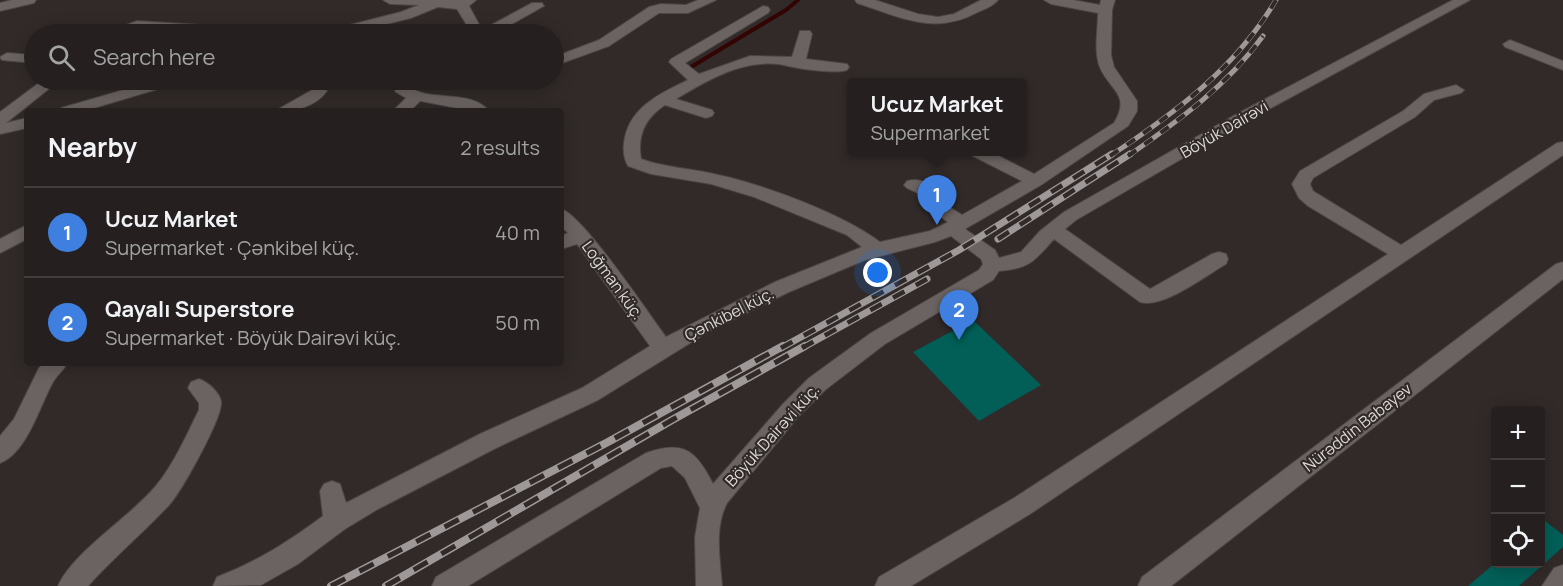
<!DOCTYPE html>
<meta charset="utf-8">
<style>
:root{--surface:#25201f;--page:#2d2828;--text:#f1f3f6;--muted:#a3a3a4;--line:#423e3d;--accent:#0b8043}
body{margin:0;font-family:Manrope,sans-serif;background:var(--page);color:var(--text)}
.controls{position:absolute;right:18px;bottom:18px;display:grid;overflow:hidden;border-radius:6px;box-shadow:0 3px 15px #0003}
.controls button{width:54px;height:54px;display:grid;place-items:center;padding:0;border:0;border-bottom:2px solid var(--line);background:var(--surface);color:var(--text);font:30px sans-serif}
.you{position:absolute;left:878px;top:273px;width:21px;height:21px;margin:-15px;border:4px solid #fff;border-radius:50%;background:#1a73e8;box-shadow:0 0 0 9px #1a73e833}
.badge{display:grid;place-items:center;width:39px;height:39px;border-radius:50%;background:var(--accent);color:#fff;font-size:20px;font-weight:700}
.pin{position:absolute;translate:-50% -50px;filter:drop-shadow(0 2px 3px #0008)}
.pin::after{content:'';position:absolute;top:32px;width:21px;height:18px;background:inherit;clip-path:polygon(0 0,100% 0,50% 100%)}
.popup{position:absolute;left:847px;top:78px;width:180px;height:78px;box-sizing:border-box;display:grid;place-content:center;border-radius:6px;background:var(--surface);filter:drop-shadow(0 2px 4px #0005);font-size:20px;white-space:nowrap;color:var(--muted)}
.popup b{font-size:22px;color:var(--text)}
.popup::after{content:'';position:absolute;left:50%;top:100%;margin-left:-12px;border:12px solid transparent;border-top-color:var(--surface)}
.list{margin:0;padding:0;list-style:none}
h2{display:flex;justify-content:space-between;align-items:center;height:78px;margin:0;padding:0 24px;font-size:26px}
h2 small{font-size:20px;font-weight:400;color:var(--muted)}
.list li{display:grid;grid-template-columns:39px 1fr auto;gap:18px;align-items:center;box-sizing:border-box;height:90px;padding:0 24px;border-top:2px solid var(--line)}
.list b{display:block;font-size:22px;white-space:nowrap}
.list p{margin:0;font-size:20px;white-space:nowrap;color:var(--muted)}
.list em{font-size:20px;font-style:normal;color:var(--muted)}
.icon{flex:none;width:33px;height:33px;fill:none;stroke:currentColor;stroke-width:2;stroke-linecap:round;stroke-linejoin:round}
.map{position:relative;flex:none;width:1563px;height:586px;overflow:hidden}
.search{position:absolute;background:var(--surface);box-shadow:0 3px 15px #0003;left:24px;top:24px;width:540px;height:66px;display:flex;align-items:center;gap:15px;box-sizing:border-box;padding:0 21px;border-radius:33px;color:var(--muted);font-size:22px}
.panel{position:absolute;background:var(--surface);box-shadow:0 3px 15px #0003;left:24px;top:108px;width:540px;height:258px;border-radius:6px}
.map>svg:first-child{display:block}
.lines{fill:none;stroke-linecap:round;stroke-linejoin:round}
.stream{stroke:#330401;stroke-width:4}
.building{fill:#025f57}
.minor-casing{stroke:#4c4645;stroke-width:2}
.minor{fill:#6a6361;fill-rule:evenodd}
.rail-far2-casing{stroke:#9e9998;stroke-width:5}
.rail-far1-casing{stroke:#9e9998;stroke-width:7}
.rail-casing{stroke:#9e9998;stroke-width:8}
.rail-far2{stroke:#312a29;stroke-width:4;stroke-dasharray:10;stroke-linecap:butt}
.rail-far1{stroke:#312a29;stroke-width:4.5;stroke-dasharray:13;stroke-linecap:butt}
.rail{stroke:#312a29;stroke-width:5;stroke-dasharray:16;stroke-linecap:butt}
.labels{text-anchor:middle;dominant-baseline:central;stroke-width:4.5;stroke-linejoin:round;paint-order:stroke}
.street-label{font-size:16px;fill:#dcd8d7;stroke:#312a29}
</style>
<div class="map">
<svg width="1563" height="586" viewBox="0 0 1563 586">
<rect width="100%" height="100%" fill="#312a29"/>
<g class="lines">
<path class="stream" d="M691,67L786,10L798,0"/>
</g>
<g class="building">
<path d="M973,320L1041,385L979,421L913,352Z"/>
<path d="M1540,517L1563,535V547L1519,586H1468L1494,564H1540Z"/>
</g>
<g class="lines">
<g class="minor-casing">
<g id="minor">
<path d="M12,0H36L34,3L0,11V3Z"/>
<path d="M383,0H476L469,6L482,30L532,3H542L544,6L494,34H467L468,27L457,9L438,7L411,18L346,34H324L326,31L401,12L419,5L390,4Z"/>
<path d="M698,0H716L688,13H659L609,46L554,66V57L599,40L649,7L661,4L686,5Z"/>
<path d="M855,0H875L918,14L938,17L954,14L981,0H998C993,6 985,9 978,12C935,36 900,17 857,3Z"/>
<path d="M1044,0H1073L1100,5L1101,0H1115L1112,10L1111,55L1114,67L1137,101V111L1128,126L1041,185L965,229L995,250L999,258L1021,252L1040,231L1064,212L1235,115L1453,0H1470L1247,121L1076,220L1065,229L1150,289L1212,254L1219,252L1226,254L1228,259L1226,264C1205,276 1163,309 1140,302L1054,239C1035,260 1030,269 999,271L993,280L885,344L825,390L798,417L727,503C714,528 720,559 722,586H696L695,537L700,508L685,478L672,466L661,468L468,586H432L436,577L646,453C683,440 696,450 713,484L783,404L809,378L871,333L979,270L983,264L981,259L951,236L935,242L865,260L789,292L708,332L598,400L496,448L378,509L345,529L298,564L261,585L213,586L217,577C258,561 288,542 323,516L320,491L324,484L332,481L340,484L346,503L480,434L582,388L650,346L577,244L561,249V236L568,233L561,226V209C583,215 648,313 666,337L775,282L862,247L847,235L754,197L711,184L651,174L628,166C624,159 623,151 624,143C628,108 659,94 688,80L669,62L671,59L763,6L768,7L770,10L768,13L685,63L699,74L750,56L792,57L800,31H810L812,34L806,59L847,64L849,67L847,70C834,74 801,69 788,66C748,56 709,79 676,99L712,110L714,113L712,116L706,118L665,105C645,118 637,135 641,159C665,168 690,168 714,174C762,184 841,213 880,242L930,231L948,222C933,212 932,206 920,195C915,190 909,191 904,185L907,181C928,176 933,192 945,204C950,208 956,211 962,215L1022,181L973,156L971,152H991L1034,174L1114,123C1132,93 1108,90 1099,65C1094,49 1098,29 1098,13L1051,4Z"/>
<path d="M137,21L201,25L208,29L202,34L139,29L126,34H108L110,31Z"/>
<path d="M1510,40L1563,61V70L1505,47L1503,44Z"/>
<path d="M7,53L34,55V63L2,60L0,57Z"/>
<path d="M43,80H60L6,123L27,118V128L0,134V112Z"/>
<path d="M158,80H181L178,83L84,111H59L61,108Z"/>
<path d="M389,80H404C418,106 469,86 489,111C466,111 443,105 420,101L410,111H393L406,98L396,92Z"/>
<path d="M1456,85L1464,90L1461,93L1434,100L1415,117L1313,178L1310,184L1313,191L1401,245L1557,143L1563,142V155L1030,514L911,586H875L879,577L1014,498L1388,254L1308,206L1299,198L1292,184L1300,171L1403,111L1424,94Z"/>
<path d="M319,86L327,91C314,108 295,111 275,111Z"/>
<path d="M27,225V239L0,253V239Z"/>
<path d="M1563,262V279L1171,586H1138L1142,577L1556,264Z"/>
<path d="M44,363H67C64,370 57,375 53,382C40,405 27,453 0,463V436L14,419L39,368Z"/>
<path d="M199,379C208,382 219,392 221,401C224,416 181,492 170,504C144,532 114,557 88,586H58C73,552 130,517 155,487C174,464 186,436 199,410V403L188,388L191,382Z"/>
<path d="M1563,565V586H1542L1554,568Z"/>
</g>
</g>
<use href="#minor" class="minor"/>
<g class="rail-far2-casing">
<g id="rail-far2">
<path d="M1110,156C1175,113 1236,68 1276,0"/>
<path d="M1128,156C1178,121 1227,86 1263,36"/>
</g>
</g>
<g class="rail-far1-casing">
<g id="rail-far1">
<path d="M998,239L1130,154"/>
<path d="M781,348L959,250L1112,154"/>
<path d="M802,348L927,279"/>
</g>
</g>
<g class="rail-casing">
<g id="rail">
<path d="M331,586L608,442L783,346"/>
<path d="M386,586L672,420L805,346"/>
</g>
</g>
<use href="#rail-far2" class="rail-far2"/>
<use href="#rail-far1" class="rail-far1"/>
<use href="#rail" class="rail"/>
</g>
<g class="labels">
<g class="street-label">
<text transform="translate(1224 129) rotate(-30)">Böyük Dairəvi</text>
<text transform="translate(613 280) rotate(54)">Loğman küç.</text>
<text transform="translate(729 314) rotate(-27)">Çənkibel küç.</text>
<text transform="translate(1357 427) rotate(-38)">Nürəddin Babayev</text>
<text transform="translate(772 435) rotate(-48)">Böyük Dairəvi küç.</text>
</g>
</g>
</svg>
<div class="controls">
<button>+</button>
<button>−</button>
<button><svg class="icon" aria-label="locate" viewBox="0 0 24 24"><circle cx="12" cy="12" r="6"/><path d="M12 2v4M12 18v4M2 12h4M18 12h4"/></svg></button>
</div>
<div class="you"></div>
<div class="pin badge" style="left:937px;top:225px;background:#3f7fe0">1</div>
<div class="popup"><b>Ucuz Market</b>Supermarket</div>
<div class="pin badge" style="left:959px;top:340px;background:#3f7fe0">2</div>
<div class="search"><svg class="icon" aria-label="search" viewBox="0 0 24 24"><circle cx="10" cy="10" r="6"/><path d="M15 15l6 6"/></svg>Search here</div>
<section class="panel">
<h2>Nearby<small>2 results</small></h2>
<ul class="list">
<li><span class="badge" style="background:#3f7fe0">1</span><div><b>Ucuz Market</b><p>Supermarket · Çənkibel küç.</p></div><em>40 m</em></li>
<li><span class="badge" style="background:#3f7fe0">2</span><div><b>Qayalı Superstore</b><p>Supermarket · Böyük Dairəvi küç.</p></div><em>50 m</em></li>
</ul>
</section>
</div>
